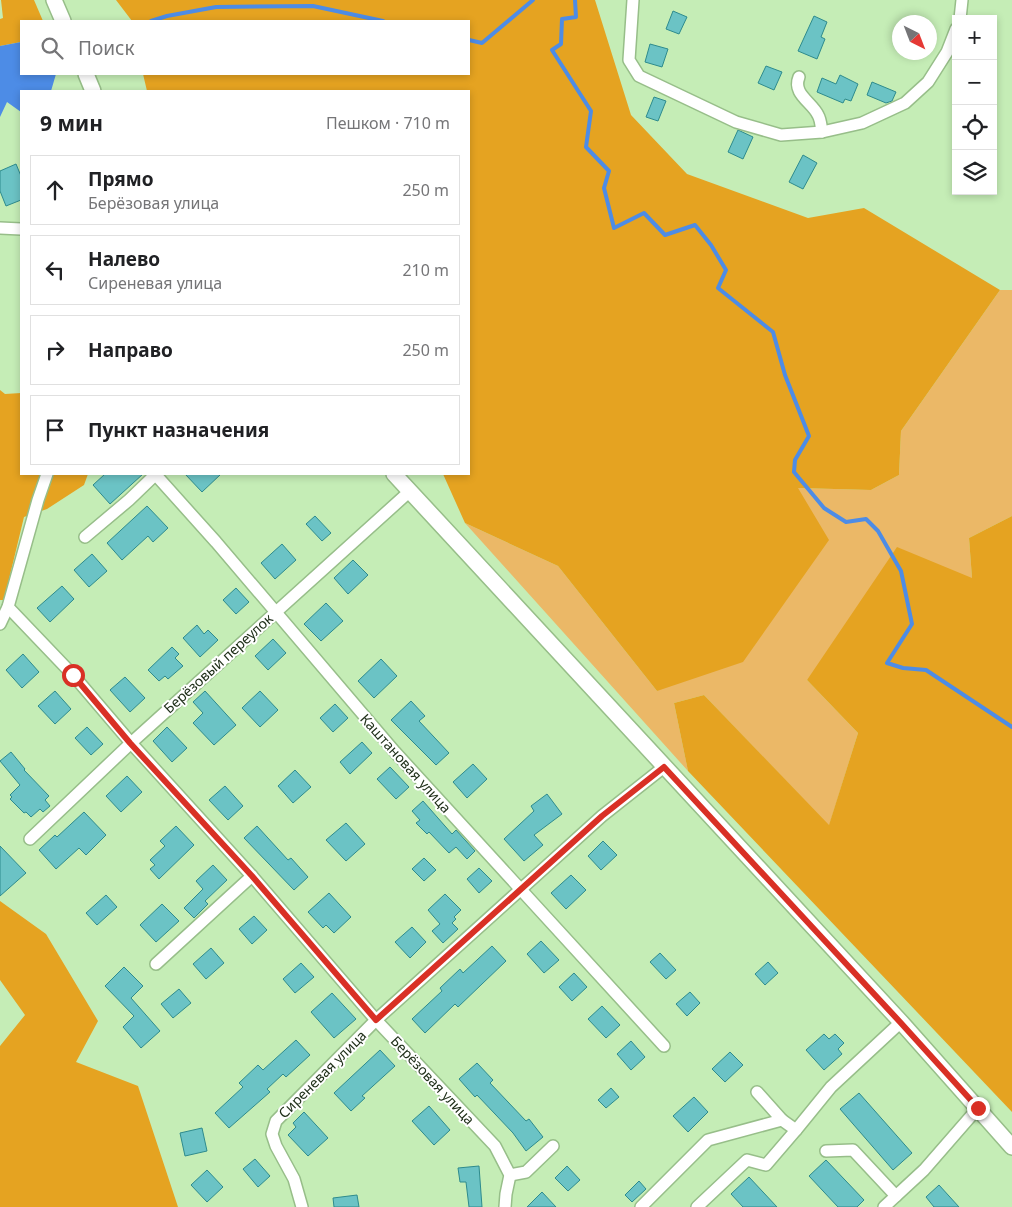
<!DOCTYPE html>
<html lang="ru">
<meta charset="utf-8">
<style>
:root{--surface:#fff;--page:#f6f6f6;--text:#202124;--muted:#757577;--line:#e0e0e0}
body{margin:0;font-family:"Noto Sans",sans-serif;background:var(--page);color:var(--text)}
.controls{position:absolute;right:15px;top:15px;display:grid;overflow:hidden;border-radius:0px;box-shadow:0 2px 8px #0003}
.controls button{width:45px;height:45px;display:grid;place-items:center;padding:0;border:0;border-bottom:1px solid var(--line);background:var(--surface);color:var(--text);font:25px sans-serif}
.compass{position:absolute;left:892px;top:15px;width:45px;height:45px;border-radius:50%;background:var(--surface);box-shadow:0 2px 8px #0003;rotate:138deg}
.stop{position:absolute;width:15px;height:15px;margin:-11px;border:4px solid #d93025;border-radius:50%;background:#fff}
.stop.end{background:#d93025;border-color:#fff;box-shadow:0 1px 5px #0008}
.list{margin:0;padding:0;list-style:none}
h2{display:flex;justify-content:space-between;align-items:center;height:65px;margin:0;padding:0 20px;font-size:21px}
h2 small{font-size:16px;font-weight:400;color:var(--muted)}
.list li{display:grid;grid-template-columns:32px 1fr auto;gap:15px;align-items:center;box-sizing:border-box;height:70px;margin:0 10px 10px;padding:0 10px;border:1px solid var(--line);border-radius:0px}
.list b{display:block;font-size:19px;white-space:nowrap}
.list p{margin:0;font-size:16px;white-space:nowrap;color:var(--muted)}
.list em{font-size:16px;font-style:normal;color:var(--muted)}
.icon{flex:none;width:28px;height:28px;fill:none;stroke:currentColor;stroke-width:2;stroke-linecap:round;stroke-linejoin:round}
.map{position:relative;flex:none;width:1012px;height:1207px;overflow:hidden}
.search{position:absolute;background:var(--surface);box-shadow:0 2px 8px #0003;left:20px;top:20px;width:450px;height:55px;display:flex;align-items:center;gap:12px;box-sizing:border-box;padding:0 18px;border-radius:0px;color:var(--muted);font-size:19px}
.panel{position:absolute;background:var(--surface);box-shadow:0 2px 8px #0003;left:20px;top:90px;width:450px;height:385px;border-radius:0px}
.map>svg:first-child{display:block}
.green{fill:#ebb867}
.forest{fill:#e5a321}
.water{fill:#4d8ce6}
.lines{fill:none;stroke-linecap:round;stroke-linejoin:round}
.stream{stroke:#4d8ce6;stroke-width:4}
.building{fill:#6bc3c5;stroke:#2e8b8d}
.minor-casing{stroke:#97be89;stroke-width:14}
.major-casing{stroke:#97be89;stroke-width:18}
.minor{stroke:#fff;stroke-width:11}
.major{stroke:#fff;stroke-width:15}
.route{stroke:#d93025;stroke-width:6}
.labels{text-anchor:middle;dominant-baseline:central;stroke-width:4;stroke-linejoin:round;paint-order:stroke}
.street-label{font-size:14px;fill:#20301a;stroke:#fff}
</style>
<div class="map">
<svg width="1012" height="1207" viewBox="0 0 1012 1207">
<rect width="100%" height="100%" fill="#c5edb6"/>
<path class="green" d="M1000,290H1012V516L969,538L972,578L807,680L858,733L829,826L704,695L674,703L688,771L465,523L558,566L657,691L798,488L871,490L899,475L901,431Z"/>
<g class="forest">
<path d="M1,0H34L43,21H21V42L0,46V19L3,18Z"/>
<path d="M116,0H595L631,115L687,174L808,218L864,208L1000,290L901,431L899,475L871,490L798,488L829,540L743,662L657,691L558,566L465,523L443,474H469V91H147L143,74H469V21H132Z"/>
<path d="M0,390L5,394L21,393V474H88L84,485L47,509L24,517L4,600H0Z"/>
<path d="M1012,516V1112L688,771L674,703L704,695L829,825L858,733L807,680L897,547L972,578L969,538Z"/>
<path d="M0,901L46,934L98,1021L76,1062L138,1086L178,1207H0V1046L25,1015L0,980Z"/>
</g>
<path class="water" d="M21,42V74H56L51,91H21V112L7,102L0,117V46Z"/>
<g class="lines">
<g class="stream">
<path d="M575,0L576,17L562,19L561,44L552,50L591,111L586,147L609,171L604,188L614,228L644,213L665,235L695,225L711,245L726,270L718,288L773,332L785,375L809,436L795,460L794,472L824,508L846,522L866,519L878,531L901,571L912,624L887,663L903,668L926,670L1012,727"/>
<path d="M151,21L167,16L216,7L313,6L383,21"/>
<path d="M469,40L482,43L533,0"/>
</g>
</g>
<g class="building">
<path d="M673,11L687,17L679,34L666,29Z"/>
<path d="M814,16L827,22L821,37L825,39L817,59L798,51Z"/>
<path d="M650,44L668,49L662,67L645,62Z"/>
<path d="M766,66L782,72L774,90L758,83Z"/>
<path d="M840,75L858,84L851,101L845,99L843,103L817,92L822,78L836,84Z"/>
<path d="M872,82L896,92L892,101L886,103L867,95Z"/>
<path d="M654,97L666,101L658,121L646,117Z"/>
<path d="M738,130L753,137L743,159L728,152Z"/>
<path d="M803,155L817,163L803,189L789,182Z"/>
<path d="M16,164L21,176V200L6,206L0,191V171Z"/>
<path d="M105,474H143L110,504L93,485Z"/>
<path d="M185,474H221L202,492Z"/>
<path d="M147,506L168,528L153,542L148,536L122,560L107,543Z"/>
<path d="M315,516L331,533L322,541L306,524Z"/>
<path d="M282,544L296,560L275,579L261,563Z"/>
<path d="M92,554L107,571L89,587L74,570Z"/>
<path d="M353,560L368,575L348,594L334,578Z"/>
<path d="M62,586L74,599L50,622L37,608Z"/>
<path d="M236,588L249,602L236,614L223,600Z"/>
<path d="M326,603L343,621L321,641L304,624Z"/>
<path d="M197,625L204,634L208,630L218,640L200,657L183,638Z"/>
<path d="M273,639L286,653L268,670L255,656Z"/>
<path d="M172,647L179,654L175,658L183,666L168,679L165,676L159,681L148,670Z"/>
<path d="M23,654L39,672L22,688L6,670Z"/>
<path d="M381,659L397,676L374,698L358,681Z"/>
<path d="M125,677L145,698L130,712L110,690Z"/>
<path d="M55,691L71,709L55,724L38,706Z"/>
<path d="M205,691L236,725L214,745L193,723L203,713L193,702Z"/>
<path d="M260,691L278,710L260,727L242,708Z"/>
<path d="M411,701L425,716L419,721L449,753L436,765L391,720Z"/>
<path d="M335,704L348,718L333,732L320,718Z"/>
<path d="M87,727L103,744L91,755L75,738Z"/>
<path d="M167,727L187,748L172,762L153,741Z"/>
<path d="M362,742L372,753L350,774L340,762Z"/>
<path d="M11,752L25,769L24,770L49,796L45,800L50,806L43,812L40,809L31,817L26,812L24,813L10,799L12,797L10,795L20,785L0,761Z"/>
<path d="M473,764L487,779L467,798L453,782Z"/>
<path d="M390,767L409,787L396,799L377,779Z"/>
<path d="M295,770L311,787L293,803L278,786Z"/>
<path d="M127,776L142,792L121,812L106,796Z"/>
<path d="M225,786L243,806L228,820L209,800Z"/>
<path d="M547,794L562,814L534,835L543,845L524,861L504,839L534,811L531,806Z"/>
<path d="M423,801L452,834L456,830L475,851L467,859L456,847L449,853L429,832L427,834L416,823L420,820L412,811Z"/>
<path d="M84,812L106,835L86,855L79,848L56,869L39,850L55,835L57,837Z"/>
<path d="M346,823L365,844L346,861L326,840Z"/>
<path d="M176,826L194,845L159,879L150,869L155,865L150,860L165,846L160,841Z"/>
<path d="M257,826L288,860L291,858L308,877L294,890L244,838Z"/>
<path d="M603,841L617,855L601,870L588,856Z"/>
<path d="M0,846L26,873L0,896Z"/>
<path d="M424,858L436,870L424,881L412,869Z"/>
<path d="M213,865L227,880L205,901L208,904L194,918L184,908L203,889L196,881Z"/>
<path d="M479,868L492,881L479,893L467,879Z"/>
<path d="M571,875L586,890L566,909L551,893Z"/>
<path d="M329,893L351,917L334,933L326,925L323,928L308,912Z"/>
<path d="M445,894L461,910L454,917L456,919L452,923L458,929L443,943L432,931L440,924L428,910Z"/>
<path d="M106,895L117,907L97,925L86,913Z"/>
<path d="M162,904L179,921L156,942L140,925Z"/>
<path d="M254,916L267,930L252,944L239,929Z"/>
<path d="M412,927L426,942L410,958L395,942Z"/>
<path d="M541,941L559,960L544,973L527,954Z"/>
<path d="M492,946L506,961L458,1007L455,1004L425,1033L412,1019L442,991L440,988L460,969L463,973Z"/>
<path d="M211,948L224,963L206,979L193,964Z"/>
<path d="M660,953L676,970L666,979L650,962Z"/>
<path d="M768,962L778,973L765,985L755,974Z"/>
<path d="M301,963L314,977L295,993L283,979Z"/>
<path d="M124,967L143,986L131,998L160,1031L141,1048L123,1027L134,1016L105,986Z"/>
<path d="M574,973L587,987L572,1001L559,987Z"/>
<path d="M179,989L191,1003L173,1018L161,1004Z"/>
<path d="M690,992L700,1003L687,1016L676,1004Z"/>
<path d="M332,993L356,1019L334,1038L311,1012Z"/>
<path d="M602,1006L620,1025L606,1038L588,1019Z"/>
<path d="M824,1034L829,1039L835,1034L844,1043L838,1049L842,1054L824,1070L806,1050Z"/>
<path d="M296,1040L310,1055L286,1077L283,1074L267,1089L270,1092L229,1128L215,1113L243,1087L239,1083L258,1065L263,1070Z"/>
<path d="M631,1041L645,1057L631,1070L617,1054Z"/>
<path d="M380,1050L395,1066L362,1096L365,1098L351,1111L334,1093Z"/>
<path d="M730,1052L743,1065L725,1082L712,1069Z"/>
<path d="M477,1063L493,1080L490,1083L526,1121L529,1119L543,1137L526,1151L513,1133L477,1095L475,1097L459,1079Z"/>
<path d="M611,1088L619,1097L606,1108L598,1100Z"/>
<path d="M859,1093L912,1153L893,1170L840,1109Z"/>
<path d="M694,1097L708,1112L688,1132L673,1116Z"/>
<path d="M429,1106L450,1130L434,1145L412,1121Z"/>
<path d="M304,1112L328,1138L308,1156L288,1135L296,1127L293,1123Z"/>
<path d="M202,1128L207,1151L185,1156L180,1133Z"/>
<path d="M255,1159L270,1176L258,1187L243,1169Z"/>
<path d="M826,1160L864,1200L857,1207H838L809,1176Z"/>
<path d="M479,1166L482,1207H469L466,1182H460L458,1168Z"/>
<path d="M567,1166L580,1180L568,1191L555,1178Z"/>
<path d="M207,1170L223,1187L207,1202L191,1185Z"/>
<path d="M749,1177L777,1207H743L731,1194Z"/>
<path d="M639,1181L646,1189L632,1202L625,1195Z"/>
<path d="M939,1185L959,1207H934L926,1197Z"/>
<path d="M542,1192L556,1207H527Z"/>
<path d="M357,1195L359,1207H334L333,1198Z"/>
</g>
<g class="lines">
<g class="minor-casing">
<g id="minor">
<path d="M633,0L629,60L639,76L736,122L781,135L822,132L862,123L905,103L928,82L947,52L956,29"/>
<path d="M960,19L962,0"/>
<path d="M799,77C792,94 812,102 818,115C821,120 821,127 822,132"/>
<path d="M0,228L21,229"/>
<path d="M155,474L216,542L395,752L664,1046"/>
<path d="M85,537L129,500L156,474"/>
<path d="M8,607L73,675L131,743L252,876L376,1020L495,1146L510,1175L506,1194L505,1207"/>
<path d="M0,624L8,607L38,500L47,474"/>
<path d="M30,839L131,743L410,491"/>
<path d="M156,964L252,876"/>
<path d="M757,1092L782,1120"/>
<path d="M826,1151L853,1150L896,1196"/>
<path d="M510,1175L526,1172L553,1146"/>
<path d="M302,1207L294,1179L276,1146L272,1134L276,1121L376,1020L602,816L664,767"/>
<path d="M641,1207L708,1140L782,1120L796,1130L831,1087L901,1022"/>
<path d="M697,1207L747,1160L766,1165L796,1130"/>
<path d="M884,1207L924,1170L978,1108"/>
</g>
</g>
<g class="major-casing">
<g id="major">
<path d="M54,0L63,21"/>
<path d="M86,74L93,91"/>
<path d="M394,474L901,1022L1012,1147"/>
</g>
</g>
<use href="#minor" class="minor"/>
<use href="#major" class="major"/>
</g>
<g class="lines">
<path class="route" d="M73,675L130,743L252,876L376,1020L602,816L664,767L900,1022L978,1108"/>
</g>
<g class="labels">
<g class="street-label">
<text transform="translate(218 663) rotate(-42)">Берёзовый переулок</text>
<text transform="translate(406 763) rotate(48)">Каштановая улица</text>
<text transform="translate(322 1074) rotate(-45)">Сиреневая улица</text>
<text transform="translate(433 1080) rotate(47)">Берёзовая улица</text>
</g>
</g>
</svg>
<div class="controls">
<button>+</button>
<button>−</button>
<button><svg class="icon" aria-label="locate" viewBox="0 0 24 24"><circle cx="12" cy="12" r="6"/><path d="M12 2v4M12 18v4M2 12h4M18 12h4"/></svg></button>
<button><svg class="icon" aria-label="layers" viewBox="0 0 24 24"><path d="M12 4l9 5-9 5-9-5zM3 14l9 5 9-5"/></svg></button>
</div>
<svg class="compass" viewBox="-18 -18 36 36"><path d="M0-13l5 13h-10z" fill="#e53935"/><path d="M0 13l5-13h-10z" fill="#757577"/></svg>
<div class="stop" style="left:73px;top:675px"></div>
<div class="stop end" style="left:978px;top:1108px"></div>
<div class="search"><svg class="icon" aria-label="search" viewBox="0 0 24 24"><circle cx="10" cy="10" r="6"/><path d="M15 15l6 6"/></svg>Поиск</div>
<section class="panel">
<h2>9 мин<small>Пешком · 710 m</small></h2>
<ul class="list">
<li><svg class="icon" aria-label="ahead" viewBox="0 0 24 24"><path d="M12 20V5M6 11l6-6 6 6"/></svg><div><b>Прямо</b><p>Берёзовая улица</p></div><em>250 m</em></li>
<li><svg class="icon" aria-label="left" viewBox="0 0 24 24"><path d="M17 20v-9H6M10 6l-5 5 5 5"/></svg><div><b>Налево</b><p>Сиреневая улица</p></div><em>210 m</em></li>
<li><svg class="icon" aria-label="right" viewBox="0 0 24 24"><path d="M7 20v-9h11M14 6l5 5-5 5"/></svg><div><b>Направо</b></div><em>250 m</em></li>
<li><svg class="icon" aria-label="arrive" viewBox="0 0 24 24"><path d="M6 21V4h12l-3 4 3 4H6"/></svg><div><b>Пункт назначения</b></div></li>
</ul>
</section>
</div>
